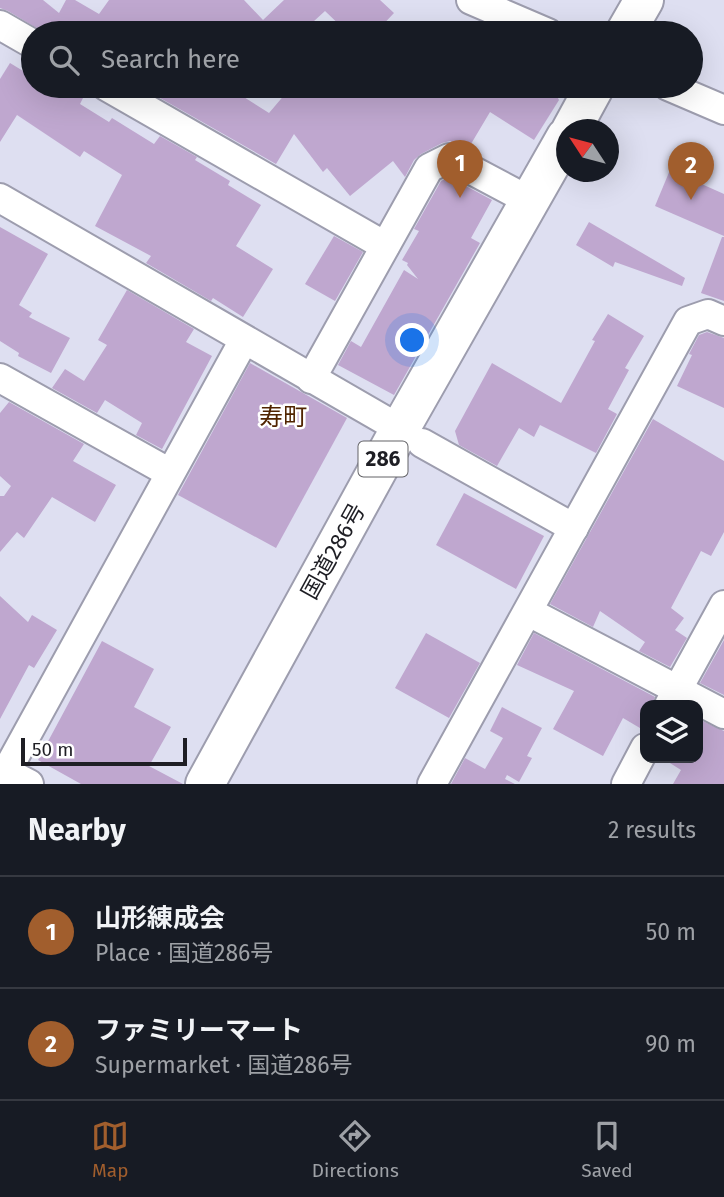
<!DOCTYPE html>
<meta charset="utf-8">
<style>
:root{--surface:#171b24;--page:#20242c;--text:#f1f3f6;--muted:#9ea1a6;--line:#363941;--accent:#a15e2d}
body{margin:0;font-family:"Fira Sans","Noto Sans JP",sans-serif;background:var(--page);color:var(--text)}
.controls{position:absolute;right:21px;bottom:21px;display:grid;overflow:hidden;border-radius:14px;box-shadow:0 7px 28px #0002}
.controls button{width:63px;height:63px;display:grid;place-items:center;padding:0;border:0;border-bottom:2px solid var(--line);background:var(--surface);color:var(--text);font:35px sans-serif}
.compass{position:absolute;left:556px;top:119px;width:63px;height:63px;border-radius:50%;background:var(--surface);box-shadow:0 7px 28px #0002;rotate:306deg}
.scale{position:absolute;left:21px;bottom:18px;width:166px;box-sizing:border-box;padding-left:7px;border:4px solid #1e1e24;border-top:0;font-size:19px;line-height:24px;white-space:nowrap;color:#1e1e24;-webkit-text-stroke:5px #fff;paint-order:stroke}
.you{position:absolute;left:413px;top:341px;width:24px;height:24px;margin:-18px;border:5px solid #fff;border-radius:50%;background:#1a73e8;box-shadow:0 0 0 10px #1a73e833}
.badge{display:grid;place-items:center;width:46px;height:46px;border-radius:50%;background:var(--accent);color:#fff;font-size:23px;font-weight:700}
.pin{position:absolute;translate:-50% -58px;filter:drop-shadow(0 2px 4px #0008)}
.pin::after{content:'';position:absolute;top:37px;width:24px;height:21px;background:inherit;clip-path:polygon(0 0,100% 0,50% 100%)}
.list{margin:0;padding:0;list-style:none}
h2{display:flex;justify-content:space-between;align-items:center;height:91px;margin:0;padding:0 28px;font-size:30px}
h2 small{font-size:23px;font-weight:400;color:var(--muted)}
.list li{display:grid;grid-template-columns:46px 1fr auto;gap:21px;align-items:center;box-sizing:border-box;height:112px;padding:0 28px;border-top:2px solid var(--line)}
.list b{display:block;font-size:26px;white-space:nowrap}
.list p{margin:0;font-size:23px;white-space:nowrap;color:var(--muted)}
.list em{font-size:23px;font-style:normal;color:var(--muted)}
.icon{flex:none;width:38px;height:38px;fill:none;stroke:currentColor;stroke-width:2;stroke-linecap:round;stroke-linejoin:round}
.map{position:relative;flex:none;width:724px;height:784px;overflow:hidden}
.search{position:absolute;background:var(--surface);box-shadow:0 7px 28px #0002;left:21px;right:21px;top:21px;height:77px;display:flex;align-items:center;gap:18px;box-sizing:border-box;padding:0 24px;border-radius:38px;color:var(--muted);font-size:26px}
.sheet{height:315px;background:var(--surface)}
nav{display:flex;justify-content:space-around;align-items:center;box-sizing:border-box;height:98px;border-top:2px solid var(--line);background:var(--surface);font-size:19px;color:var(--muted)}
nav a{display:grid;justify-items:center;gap:4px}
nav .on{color:var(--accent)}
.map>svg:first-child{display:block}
.building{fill:#bfa7cf}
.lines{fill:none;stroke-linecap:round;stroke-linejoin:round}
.minor-casing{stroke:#9d9dae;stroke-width:32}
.highway-casing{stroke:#9d9dae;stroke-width:42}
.minor{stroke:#fff;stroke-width:28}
.highway{stroke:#fff;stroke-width:38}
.labels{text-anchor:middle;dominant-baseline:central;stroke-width:5;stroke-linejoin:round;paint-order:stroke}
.shield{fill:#fff;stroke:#626266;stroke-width:2}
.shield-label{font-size:21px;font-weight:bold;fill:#1e1e24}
.street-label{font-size:23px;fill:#1e1e24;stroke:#fff}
.neighbourhood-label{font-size:24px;fill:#502400;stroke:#fff}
</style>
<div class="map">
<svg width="724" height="784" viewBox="0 0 724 784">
<rect width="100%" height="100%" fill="#dedff1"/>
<g class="building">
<path d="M0,0H43L59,13L66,0H75L99,14L109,0H244L263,20L284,0H380L394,13L375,33H348L325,11L301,33H45L8,11L0,8Z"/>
<path d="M10,63L33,77V86H89L80,104L109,122L112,118L154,144L160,136L197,157L195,160L230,181L228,185L261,205L236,246L273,269L243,317L213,298L211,301L146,263L151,256L95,226L122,175L84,151L80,157L17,115L0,142V79Z"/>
<path d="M139,86H240L236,92L269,113L292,86H322L334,96L347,86H552L559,100L534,140L490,112L468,149L450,141L442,143L421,154L414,160L405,177L393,161L350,196L327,168L323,172L294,134L276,164Z"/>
<path d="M670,170L724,194V236L655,206Z"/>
<path d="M449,177L492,200L471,238L480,243L394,395L338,365L351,341L361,347L404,270L418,279L407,265L408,263L402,260L419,231L414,229L441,181Z"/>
<path d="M589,222L685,278L682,286L615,262L613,267L576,245Z"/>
<path d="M0,227L48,254L19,305L32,313L29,317L70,338L51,373L18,356L19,353L0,341Z"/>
<path d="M334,236L363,252L335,301L305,284Z"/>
<path d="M722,237H724V301L701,293Z"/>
<path d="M127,290L194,329L186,342L212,356L162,449L136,435L142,423L105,400L97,413L52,388L65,369L84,381L107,345L98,340Z"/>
<path d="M608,314L644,336L625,368L629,370L608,409L617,414L596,453L540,425L534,437L519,428L497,466L459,445L455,431L492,363L561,403L595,341L592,340Z"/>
<path d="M707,332L724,338V408L677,386L692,355L689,354L699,335Z"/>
<path d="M250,363L347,418L276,548L178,495Z"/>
<path d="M9,402L84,444L73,461L116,485L95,522L52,497L24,538L17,532L0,552V496H4L11,486L0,476V413Z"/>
<path d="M653,419L724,461V532L711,556L701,551L671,608L684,618L675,630L687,638L670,667L639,651L645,642L600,611L593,627L550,604Z"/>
<path d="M464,493L544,536L516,589L436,545Z"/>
<path d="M0,596L28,622L32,615L57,630L34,668L29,665L0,719Z"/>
<path d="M426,633L480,663L449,718L395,688Z"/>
<path d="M534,633L655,697L652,705H645V731L623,718L603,756L553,729L574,691L517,665Z"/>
<path d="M724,640V695L700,683Z"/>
<path d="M102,641L154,669L134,707L171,727L149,766L183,784H81L38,760Z"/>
<path d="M502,707L542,728L527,756L532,758L519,782L507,775L505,779L515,784H451L465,758L485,769L503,738L490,731Z"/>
<path d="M698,719L724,731V784H673L681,770L662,758H698Z"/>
</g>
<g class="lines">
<g class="minor-casing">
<g id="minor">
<path d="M471,0L548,33"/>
<path d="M0,25L33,44"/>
<path d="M106,86L385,246"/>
<path d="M668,86L724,110"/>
<path d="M0,198L400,429"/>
<path d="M0,378L170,473"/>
<path d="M311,379L429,168L449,158L530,201"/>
<path d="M422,443L574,528"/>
<path d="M529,612L724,714"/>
<path d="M669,705L724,605"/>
<path d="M0,769L29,784"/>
<path d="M0,783L244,340"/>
<path d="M432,784L688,321L708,314L724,321"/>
<path d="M626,784L645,748"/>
</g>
</g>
<g class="highway-casing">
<g id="highway">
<path d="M625,33L644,0"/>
<path d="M571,130L595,86"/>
<path d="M205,784L400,429L566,137"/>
</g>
</g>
<use href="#minor" class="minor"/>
<use href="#highway" class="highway"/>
</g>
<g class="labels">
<rect class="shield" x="358.5" y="441.5" width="49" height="35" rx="5"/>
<g class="shield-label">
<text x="383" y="459">286</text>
</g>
<g class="street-label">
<text transform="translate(333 551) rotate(-61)">国道286号</text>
</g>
<g class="neighbourhood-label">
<text x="283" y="417">寿町</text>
</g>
</g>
</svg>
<div class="controls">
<button><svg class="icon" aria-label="layers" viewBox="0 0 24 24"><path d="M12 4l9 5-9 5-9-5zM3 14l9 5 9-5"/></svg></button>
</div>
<svg class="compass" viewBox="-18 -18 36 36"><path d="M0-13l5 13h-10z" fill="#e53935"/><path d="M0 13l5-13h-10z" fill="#9ea1a6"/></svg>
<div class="scale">50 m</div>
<div class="you"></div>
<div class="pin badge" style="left:460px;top:198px">1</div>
<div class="pin badge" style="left:691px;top:200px">2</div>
<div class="search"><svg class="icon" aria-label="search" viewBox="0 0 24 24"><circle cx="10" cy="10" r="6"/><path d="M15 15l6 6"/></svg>Search here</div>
</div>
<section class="sheet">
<h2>Nearby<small>2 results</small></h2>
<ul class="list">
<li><span class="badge">1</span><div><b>山形練成会</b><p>Place · 国道286号</p></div><em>50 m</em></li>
<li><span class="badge">2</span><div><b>ファミリーマート</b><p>Supermarket · 国道286号</p></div><em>90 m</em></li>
</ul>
</section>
<nav>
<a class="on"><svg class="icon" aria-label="map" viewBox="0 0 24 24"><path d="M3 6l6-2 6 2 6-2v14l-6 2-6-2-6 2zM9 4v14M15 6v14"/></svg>Map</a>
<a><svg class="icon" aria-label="directions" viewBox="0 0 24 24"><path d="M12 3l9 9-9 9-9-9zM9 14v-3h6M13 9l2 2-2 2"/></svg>Directions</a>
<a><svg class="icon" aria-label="saved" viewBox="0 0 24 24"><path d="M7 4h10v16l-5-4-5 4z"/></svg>Saved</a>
</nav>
